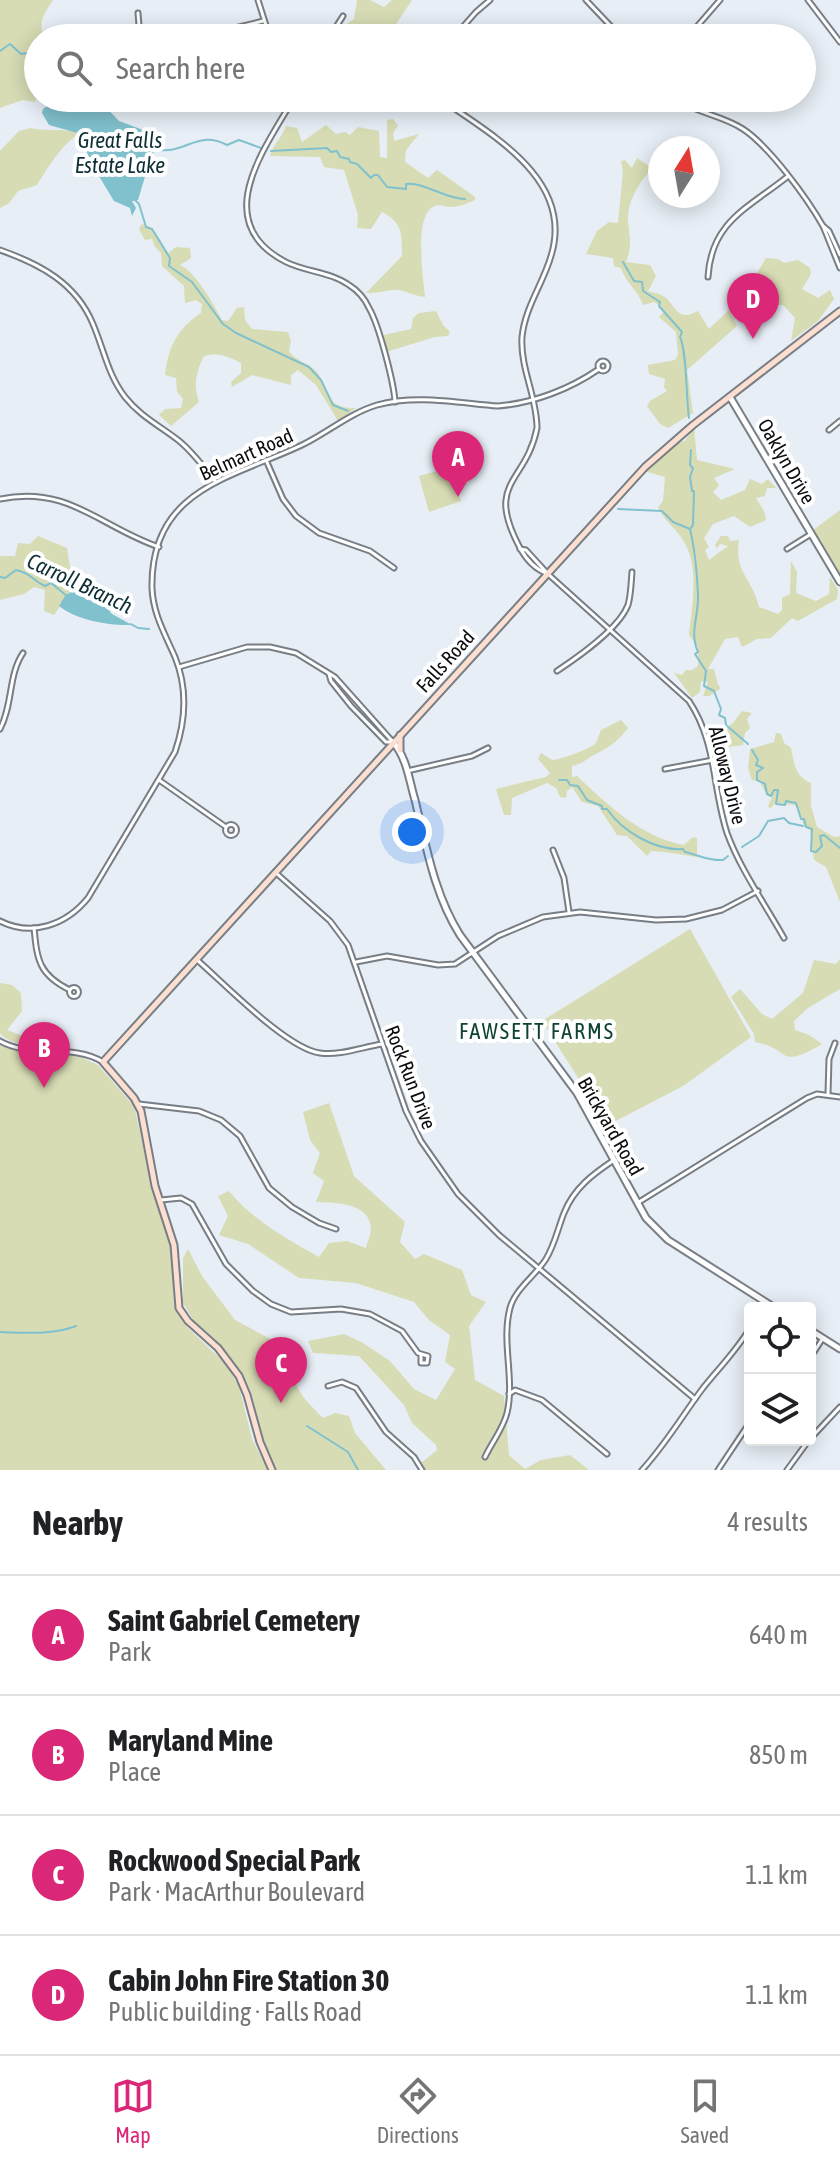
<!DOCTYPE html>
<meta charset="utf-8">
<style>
:root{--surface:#fff;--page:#f6f6f6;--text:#202124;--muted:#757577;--line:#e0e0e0;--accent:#db2777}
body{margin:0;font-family:"Asap Condensed",sans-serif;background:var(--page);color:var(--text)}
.controls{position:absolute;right:24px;bottom:24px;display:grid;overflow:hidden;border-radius:8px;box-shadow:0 4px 20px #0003}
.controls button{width:72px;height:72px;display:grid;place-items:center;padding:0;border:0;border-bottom:2px solid var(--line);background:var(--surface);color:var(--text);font:40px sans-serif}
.compass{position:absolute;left:648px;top:136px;width:72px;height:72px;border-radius:50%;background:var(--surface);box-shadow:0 4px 20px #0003;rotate:11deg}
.you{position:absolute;left:412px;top:832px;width:28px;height:28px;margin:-20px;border:6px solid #fff;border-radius:50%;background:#1a73e8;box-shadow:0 0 0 12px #1a73e833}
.badge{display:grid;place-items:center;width:52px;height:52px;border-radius:50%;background:var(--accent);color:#fff;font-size:26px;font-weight:700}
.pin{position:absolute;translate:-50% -66px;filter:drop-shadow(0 2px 4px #0008)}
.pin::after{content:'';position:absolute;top:42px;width:28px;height:24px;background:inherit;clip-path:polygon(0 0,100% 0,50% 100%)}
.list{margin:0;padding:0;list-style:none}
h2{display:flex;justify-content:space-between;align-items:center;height:104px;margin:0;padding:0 32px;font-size:34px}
h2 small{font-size:26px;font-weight:400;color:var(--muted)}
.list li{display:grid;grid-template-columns:52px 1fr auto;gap:24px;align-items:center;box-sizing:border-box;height:120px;padding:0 32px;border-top:2px solid var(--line)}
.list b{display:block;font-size:30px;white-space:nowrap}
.list p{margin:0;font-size:26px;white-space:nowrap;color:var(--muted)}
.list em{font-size:26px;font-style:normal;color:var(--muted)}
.icon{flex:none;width:44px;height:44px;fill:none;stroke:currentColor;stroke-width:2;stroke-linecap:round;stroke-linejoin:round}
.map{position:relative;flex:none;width:840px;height:1470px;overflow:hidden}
.search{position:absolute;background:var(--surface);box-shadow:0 4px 20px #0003;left:24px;right:24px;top:24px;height:88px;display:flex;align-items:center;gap:20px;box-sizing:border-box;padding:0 28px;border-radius:44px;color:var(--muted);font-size:30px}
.sheet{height:584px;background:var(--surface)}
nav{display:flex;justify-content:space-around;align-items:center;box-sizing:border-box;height:112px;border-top:2px solid var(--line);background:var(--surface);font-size:22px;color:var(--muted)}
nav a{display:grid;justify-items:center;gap:4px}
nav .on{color:var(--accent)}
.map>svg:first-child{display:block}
.green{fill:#d7dcb4}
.water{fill:#80c1cd}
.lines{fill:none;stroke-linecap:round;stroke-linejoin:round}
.stream{stroke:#80c1cd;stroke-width:2}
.minor-casing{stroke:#787e85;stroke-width:7}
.tertiary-casing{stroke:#787e85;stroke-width:9}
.secondary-casing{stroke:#787e85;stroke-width:9}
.minor{stroke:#fff;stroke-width:3}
.tertiary{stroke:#fff;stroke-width:5}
.secondary{stroke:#fddfd2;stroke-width:5}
.labels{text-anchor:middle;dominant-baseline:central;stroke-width:8;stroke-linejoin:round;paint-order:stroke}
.street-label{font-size:20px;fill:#0a0c0e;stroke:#fff}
.water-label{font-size:22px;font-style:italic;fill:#0e2f35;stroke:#fff}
.neighbourhood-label{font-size:22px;letter-spacing:2px;fill:#0f4233;stroke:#fff}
</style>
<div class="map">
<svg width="840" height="1470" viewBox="0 0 840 1470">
<rect width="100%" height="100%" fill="#e7eef5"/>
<g class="green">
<path d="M0,0H53C44,14 37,23 45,38H38V91L35,102L23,100L0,108Z"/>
<path d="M357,0H370L384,7L392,0H412L387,38H350L339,29L354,19Z"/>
<path d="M393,119L398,126L393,133L394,141L419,134L406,150L405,162L428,178L437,170L475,197V200C468,203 459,207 451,207C444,207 440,203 433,207C414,217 423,277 425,297C415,296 408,292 399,290C390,289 378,294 366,293L402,256C402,235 403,222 382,212L371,229L357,228L358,215L344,170L324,167L320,157L270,156C273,144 282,138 286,126L297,128L302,142L326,125L336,134L345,132L350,135L358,127L379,131L380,157L387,158V120Z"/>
<path d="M31,128C48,132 63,128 80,133C62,144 48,167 37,185L18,191L9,203L0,208V151L19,131Z"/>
<path d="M637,158L652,168C640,182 628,199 628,219C629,238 633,243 626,262L650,265L656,276L648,291C652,293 657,293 661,295C676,301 674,324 698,311L709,329L729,310L737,326L687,370L693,413L668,428L660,424L647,406L650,401L667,391L664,387L665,379L649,374L648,365L675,360L678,354L676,332L659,317L663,313L661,306L654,302L643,305C638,290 625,282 621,268L614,266L613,258L586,254L597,231L609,222L618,223L623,172L621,161L625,160L632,168Z"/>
<path d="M142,224C158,228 159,241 168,253L176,247L190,248L191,258L180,265C195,271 214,305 222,320L228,321L237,308L244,307L245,320L252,329L288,332L291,341L289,351C296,361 308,363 316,371C325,381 326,397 336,404C342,408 349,408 356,408L338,421L316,385L298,370L291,375V385L252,375L232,387L231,382L241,373V363C228,356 218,352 204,356C196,372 193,385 199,402L171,426L159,415L165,409L181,408L183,399L177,392L176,378L165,375C168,347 178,328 201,313L202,304L196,300L185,303L184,286L162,266L161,253L155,247L152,239L145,240L139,229Z"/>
<path d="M766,258L778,259L784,263L798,260L810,268L811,274L802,289L818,298L830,290L834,299L818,321L791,341L795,318L783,305H770L742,321L739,314L746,301L755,300L753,282L743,278L756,275Z"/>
<path d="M436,311L443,325L450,332L448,336L435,337L386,352L384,335L411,329L413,318L419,313Z"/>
<path d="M694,427L697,460L735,469L714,478L719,485L713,492L721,500L745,490L750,479L762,484L768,479L776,488H767L765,496L756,498L764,511L766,520L750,527L734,516L713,524L704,538L709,547L705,550L709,560L728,546L720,544L717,548L715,545L721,536H728L730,541L739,540C734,573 752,577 759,607L778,614L782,610V598L790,594L791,561L797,572L796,593L816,601L829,594L830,577L838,590L837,599L798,621L792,618L771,638L757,639L742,647L738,637L725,639L708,669H714L718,685L721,688L709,696H703L708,682L701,681L700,692L692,698L674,673L682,675L686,670H692L698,666V647L689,635C692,604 701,565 681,537C674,527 663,519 658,507L663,501L665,477L644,471L676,442L685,441Z"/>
<path d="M452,467L461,501L429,512L419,476Z"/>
<path d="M840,510V578L812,531Z"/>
<path d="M38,536L67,548L71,573L69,593L54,615L44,611L45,590L34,587L24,594L0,600V556H15L18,543L30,544Z"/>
<path d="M742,711L752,713L747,719L750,728L745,733L743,745L728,747L726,738L712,741L705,725L717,726L723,731L733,723Z"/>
<path d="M621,720L628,728C617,742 611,746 596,754C587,758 583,764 572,766V777L577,776C608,805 641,837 684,845L693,837L697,838V857C684,855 662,851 651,851L647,856L627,836L617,835L598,806L582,802L572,787L567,791L566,798L560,797L556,788L547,783L512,798L511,815H504L496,789L546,777L550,773L538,759L541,753C543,754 550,759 553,760C559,760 593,748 596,743C598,739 599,734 601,730Z"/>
<path d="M776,733L781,734L784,743L791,748C794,763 795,777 811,783V806L817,827L834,837L840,836V902L826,867L814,860L810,830L803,824L801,815L795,805L775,803L770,809L768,806L772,797L765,792L760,782L752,780L748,768L750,749L774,742Z"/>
<path d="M690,929L751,1037L683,1086L608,1125L542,1021Z"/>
<path d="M840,959V989L808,1008L794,1021L795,1030L809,1035L822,1044C776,1071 792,1048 755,1042L754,1034L731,997L740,989L762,1014L772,1019L803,993L814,960L836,964Z"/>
<path d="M0,983L12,985L21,993L22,1011L7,1030L29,1038L33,1031L56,1045C39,1044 11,1048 0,1033Z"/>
<path d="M0,1046L11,1049L80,1057L98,1065L134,1106L153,1188L169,1240L173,1262L174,1304L188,1328L226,1364L239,1386L252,1439L268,1470H0Z"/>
<path d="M329,1103L354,1176L405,1222L400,1242L415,1259L424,1254L462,1270L471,1295L486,1302L469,1326L475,1380L504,1396L509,1455L525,1469L541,1460L570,1455L589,1470H424L421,1463L437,1450L436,1445L412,1423L404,1405L359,1356L313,1353L308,1341L344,1334L363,1343L390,1361L414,1389L436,1400L455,1369L445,1362L450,1335L429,1320L414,1302L356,1283L299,1278L248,1244L219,1235L228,1216L218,1196L229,1191C251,1219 287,1239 319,1257L329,1243L347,1241L366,1248C367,1243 371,1234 371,1229C370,1202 335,1203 316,1202L324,1181L313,1173L320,1153L310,1140L303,1112Z"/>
<path d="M188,1249L202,1276L235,1320L291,1350C291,1385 299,1394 323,1418L335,1413L349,1416L355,1433L386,1470H275L261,1433L251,1392L234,1362L213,1337L194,1321L183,1303V1258Z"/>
</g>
<g class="water">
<path d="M59,98H97L119,121L146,131L153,139L154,160L151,167L147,170L138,200L132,201L136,208L132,216L130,208L114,201L88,158L85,140L81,134L49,125L42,113L43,109Z"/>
<path d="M78,587L93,601L104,604L112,614L132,625C110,626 76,620 59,606L65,596Z"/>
</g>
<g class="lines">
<g class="stream">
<path d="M0,51L10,44L21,54L34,52L38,63"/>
<path d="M154,149C186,156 195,129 227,145L239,140L261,148"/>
<path d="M271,151L327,148L331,152L337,151L340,157L349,159L350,162L357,164L371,178L374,175H378L387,187L406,189V184C425,182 445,199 465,199"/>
<path d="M134,199L139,204L146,227L152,229L170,258L169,266L192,282L223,324L236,333L309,367L321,380L333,405L348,411"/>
<path d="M623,262L634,281L642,282L643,291L660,302L659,306L682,332L680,337C687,352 686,397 689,418"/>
<path d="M618,509L662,511L673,522L690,529C695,550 697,573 698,595C699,616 689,632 698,652L695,654L706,671L704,686L714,691L721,709L719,715L725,718L726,725L748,744"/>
<path d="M691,528L693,525L694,491H692L690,477L693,468L690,465L691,450"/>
<path d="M0,577L5,578L16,570C31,573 32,580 45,586L51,583L67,596"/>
<path d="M55,585L73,582L78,587"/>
<path d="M131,624L138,628L149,629"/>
<path d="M752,750L758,760L756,765L763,768L757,772V780L765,784L767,794L771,796L774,790H778L776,804L785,805L786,801L796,803L801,819H804L806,827L812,829L811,851L816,852L822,846L820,836L824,835L840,848"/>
<path d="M559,780H567L570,785L578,786L587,800L602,806V809H607C622,831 655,851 683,849L685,852C699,855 708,861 723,860L728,856"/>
<path d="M742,847L759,836L768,821L784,818L789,823L803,826"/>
<path d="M0,1332C24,1333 53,1335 76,1326"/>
<path d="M307,1426L348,1452L358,1470"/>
</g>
<g class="minor-casing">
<g id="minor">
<path d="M258,0L270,38"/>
<path d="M586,0L622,38"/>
<path d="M808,0L840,42"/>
<path d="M138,13L140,38"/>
<path d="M214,38L235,28L263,21"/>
<path d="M329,38L343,16"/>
<path d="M453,38L476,12L490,0"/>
<path d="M687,38L720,0"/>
<path d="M294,98C265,148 208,222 286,262C306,272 331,272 349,285C357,290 365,299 369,308C379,325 394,383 395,402"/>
<path d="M439,98C490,134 575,179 551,256C543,284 525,307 522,337C520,368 537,397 537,428C526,484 484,481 520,548C526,559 533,568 546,573"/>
<path d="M674,98C695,113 722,115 743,129C769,146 807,198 823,226L829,231L840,255"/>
<path d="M823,226L840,268"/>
<path d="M0,250C40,264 76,283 93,324C104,350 108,375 125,397C140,416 160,426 178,440C192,451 203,466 215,481"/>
<path d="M708,277C711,222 748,208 787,177"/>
<circle cx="603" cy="366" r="5"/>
<path d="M829,430L840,421"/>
<path d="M266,460L283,499L296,516L319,533L370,551L394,568"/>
<path d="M0,499C69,485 100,527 159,547"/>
<path d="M520,549L526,550L548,574L689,701C717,743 712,787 727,833C740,869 765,904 784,938"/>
<path d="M787,549L811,534"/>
<path d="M179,667L247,647H270L296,653L335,677L393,742"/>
<path d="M557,671C578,657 619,629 628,605C631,595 631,583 632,572"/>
<path d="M329,674L331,681L351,706L386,742H393"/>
<path d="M0,729C13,705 8,675 23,653"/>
<path d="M665,769L713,760"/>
<path d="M407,771L472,756L488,748"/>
<path d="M159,780L226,827"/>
<circle cx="231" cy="830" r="5.5"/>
<path d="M553,850L564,878L569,912"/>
<path d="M275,872L330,921L348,945L406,1111L421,1141L458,1194L499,1235L695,1399"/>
<path d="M0,921C32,937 66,925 88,898L175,752C186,720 188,689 175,657C165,634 153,614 152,588C150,489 232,478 302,445C327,433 350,413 377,405C416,394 459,403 498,406C534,403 570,389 599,369"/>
<path d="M34,928C37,960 39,975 70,990"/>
<path d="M196,959C224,983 287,1049 320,1053C339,1056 363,1047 382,1044"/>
<path d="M356,962L387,956L438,965L455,964L498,936L543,917L580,912L656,920L686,919L722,910L758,891"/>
<circle cx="74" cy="992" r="4.5"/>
<path d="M0,1041C28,1058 73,1043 103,1062"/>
<path d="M828,1094L829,1059L835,1043"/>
<path d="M139,1104L199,1111L221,1120L240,1136L269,1188L292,1207L319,1223L336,1229"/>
<path d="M161,1200L181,1198L192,1204L226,1264L253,1291L271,1304L291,1312L341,1309L370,1314L402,1331L418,1353L428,1356L427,1363H421V1355"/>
<path d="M639,1202L807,1098L817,1094L840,1097"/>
<path d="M810,1358L823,1338"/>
<path d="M328,1386L342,1382L356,1388L386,1432L414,1457L422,1470"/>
<path d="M509,1394L515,1390L542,1400L607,1454"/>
<path d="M810,1439L840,1407"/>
<path d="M485,1457C492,1442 503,1429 507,1413C515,1379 501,1342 510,1308C515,1289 536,1275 546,1259C555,1244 558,1228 564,1213C574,1188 593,1174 614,1160"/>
<path d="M642,1470C666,1444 682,1416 703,1388C719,1368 737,1350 750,1328"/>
<path d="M718,1470L750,1422"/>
<path d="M787,1470L809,1440"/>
</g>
</g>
<g class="tertiary-casing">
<g id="tertiary">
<path d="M730,397L840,582"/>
<path d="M393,742C407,758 409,780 415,800C426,845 434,894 460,935L577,1093L646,1218L668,1240L775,1308"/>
<path d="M810,1330L840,1349"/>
</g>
</g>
<g class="secondary-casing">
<g id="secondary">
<path d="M400,750V735"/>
<path d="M272,1470L260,1442L247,1395L239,1376L218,1348L188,1321L179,1308L174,1245L155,1186L141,1111L134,1098L103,1062L645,467L693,425L840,311"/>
</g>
</g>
<use href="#minor" class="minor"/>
<use href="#tertiary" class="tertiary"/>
<use href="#secondary" class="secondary"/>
</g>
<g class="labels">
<g class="street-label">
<text transform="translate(246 454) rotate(-24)">Belmart Road</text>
<text transform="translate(787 461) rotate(60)">Oaklyn Drive</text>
<text transform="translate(445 661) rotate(-48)">Falls Road</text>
<text transform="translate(728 775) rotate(76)">Alloway Drive</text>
<text transform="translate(411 1077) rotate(69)">Rock Run Drive</text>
<text transform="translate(611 1126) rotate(60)">Brickyard Road</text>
</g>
<g class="water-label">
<text x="120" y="140">Great Falls<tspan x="120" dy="25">Estate Lake</tspan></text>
<text transform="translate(80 583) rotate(25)">Carroll Branch</text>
</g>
<g class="neighbourhood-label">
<text x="537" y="1031">FAWSETT FARMS</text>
</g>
</g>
</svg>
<div class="controls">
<button><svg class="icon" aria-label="locate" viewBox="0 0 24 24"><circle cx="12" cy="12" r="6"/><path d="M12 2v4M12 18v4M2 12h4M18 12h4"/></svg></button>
<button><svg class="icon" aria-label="layers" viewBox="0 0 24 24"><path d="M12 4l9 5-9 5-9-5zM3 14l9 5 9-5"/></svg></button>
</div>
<svg class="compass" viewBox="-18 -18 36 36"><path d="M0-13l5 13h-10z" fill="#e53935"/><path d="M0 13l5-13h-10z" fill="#757577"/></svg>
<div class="you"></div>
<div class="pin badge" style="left:458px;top:497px">A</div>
<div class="pin badge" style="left:44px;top:1088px">B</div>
<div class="pin badge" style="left:281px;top:1403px">C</div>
<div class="pin badge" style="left:753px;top:339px">D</div>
<div class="search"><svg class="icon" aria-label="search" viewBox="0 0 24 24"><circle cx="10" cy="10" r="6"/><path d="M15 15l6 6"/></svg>Search here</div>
</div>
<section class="sheet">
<h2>Nearby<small>4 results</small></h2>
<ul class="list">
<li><span class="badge">A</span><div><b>Saint Gabriel Cemetery</b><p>Park</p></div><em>640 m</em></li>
<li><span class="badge">B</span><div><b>Maryland Mine</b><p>Place</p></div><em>850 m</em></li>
<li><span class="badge">C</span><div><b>Rockwood Special Park</b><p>Park · MacArthur Boulevard</p></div><em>1.1 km</em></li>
<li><span class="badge">D</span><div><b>Cabin John Fire Station 30</b><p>Public building · Falls Road</p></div><em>1.1 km</em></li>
</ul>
</section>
<nav>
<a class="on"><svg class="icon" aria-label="map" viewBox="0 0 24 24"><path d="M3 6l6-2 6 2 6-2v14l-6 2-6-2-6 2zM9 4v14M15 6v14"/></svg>Map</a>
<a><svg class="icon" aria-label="directions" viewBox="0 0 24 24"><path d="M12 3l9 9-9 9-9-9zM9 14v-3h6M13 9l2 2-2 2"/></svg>Directions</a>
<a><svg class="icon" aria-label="saved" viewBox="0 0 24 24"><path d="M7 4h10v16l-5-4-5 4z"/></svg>Saved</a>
</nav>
